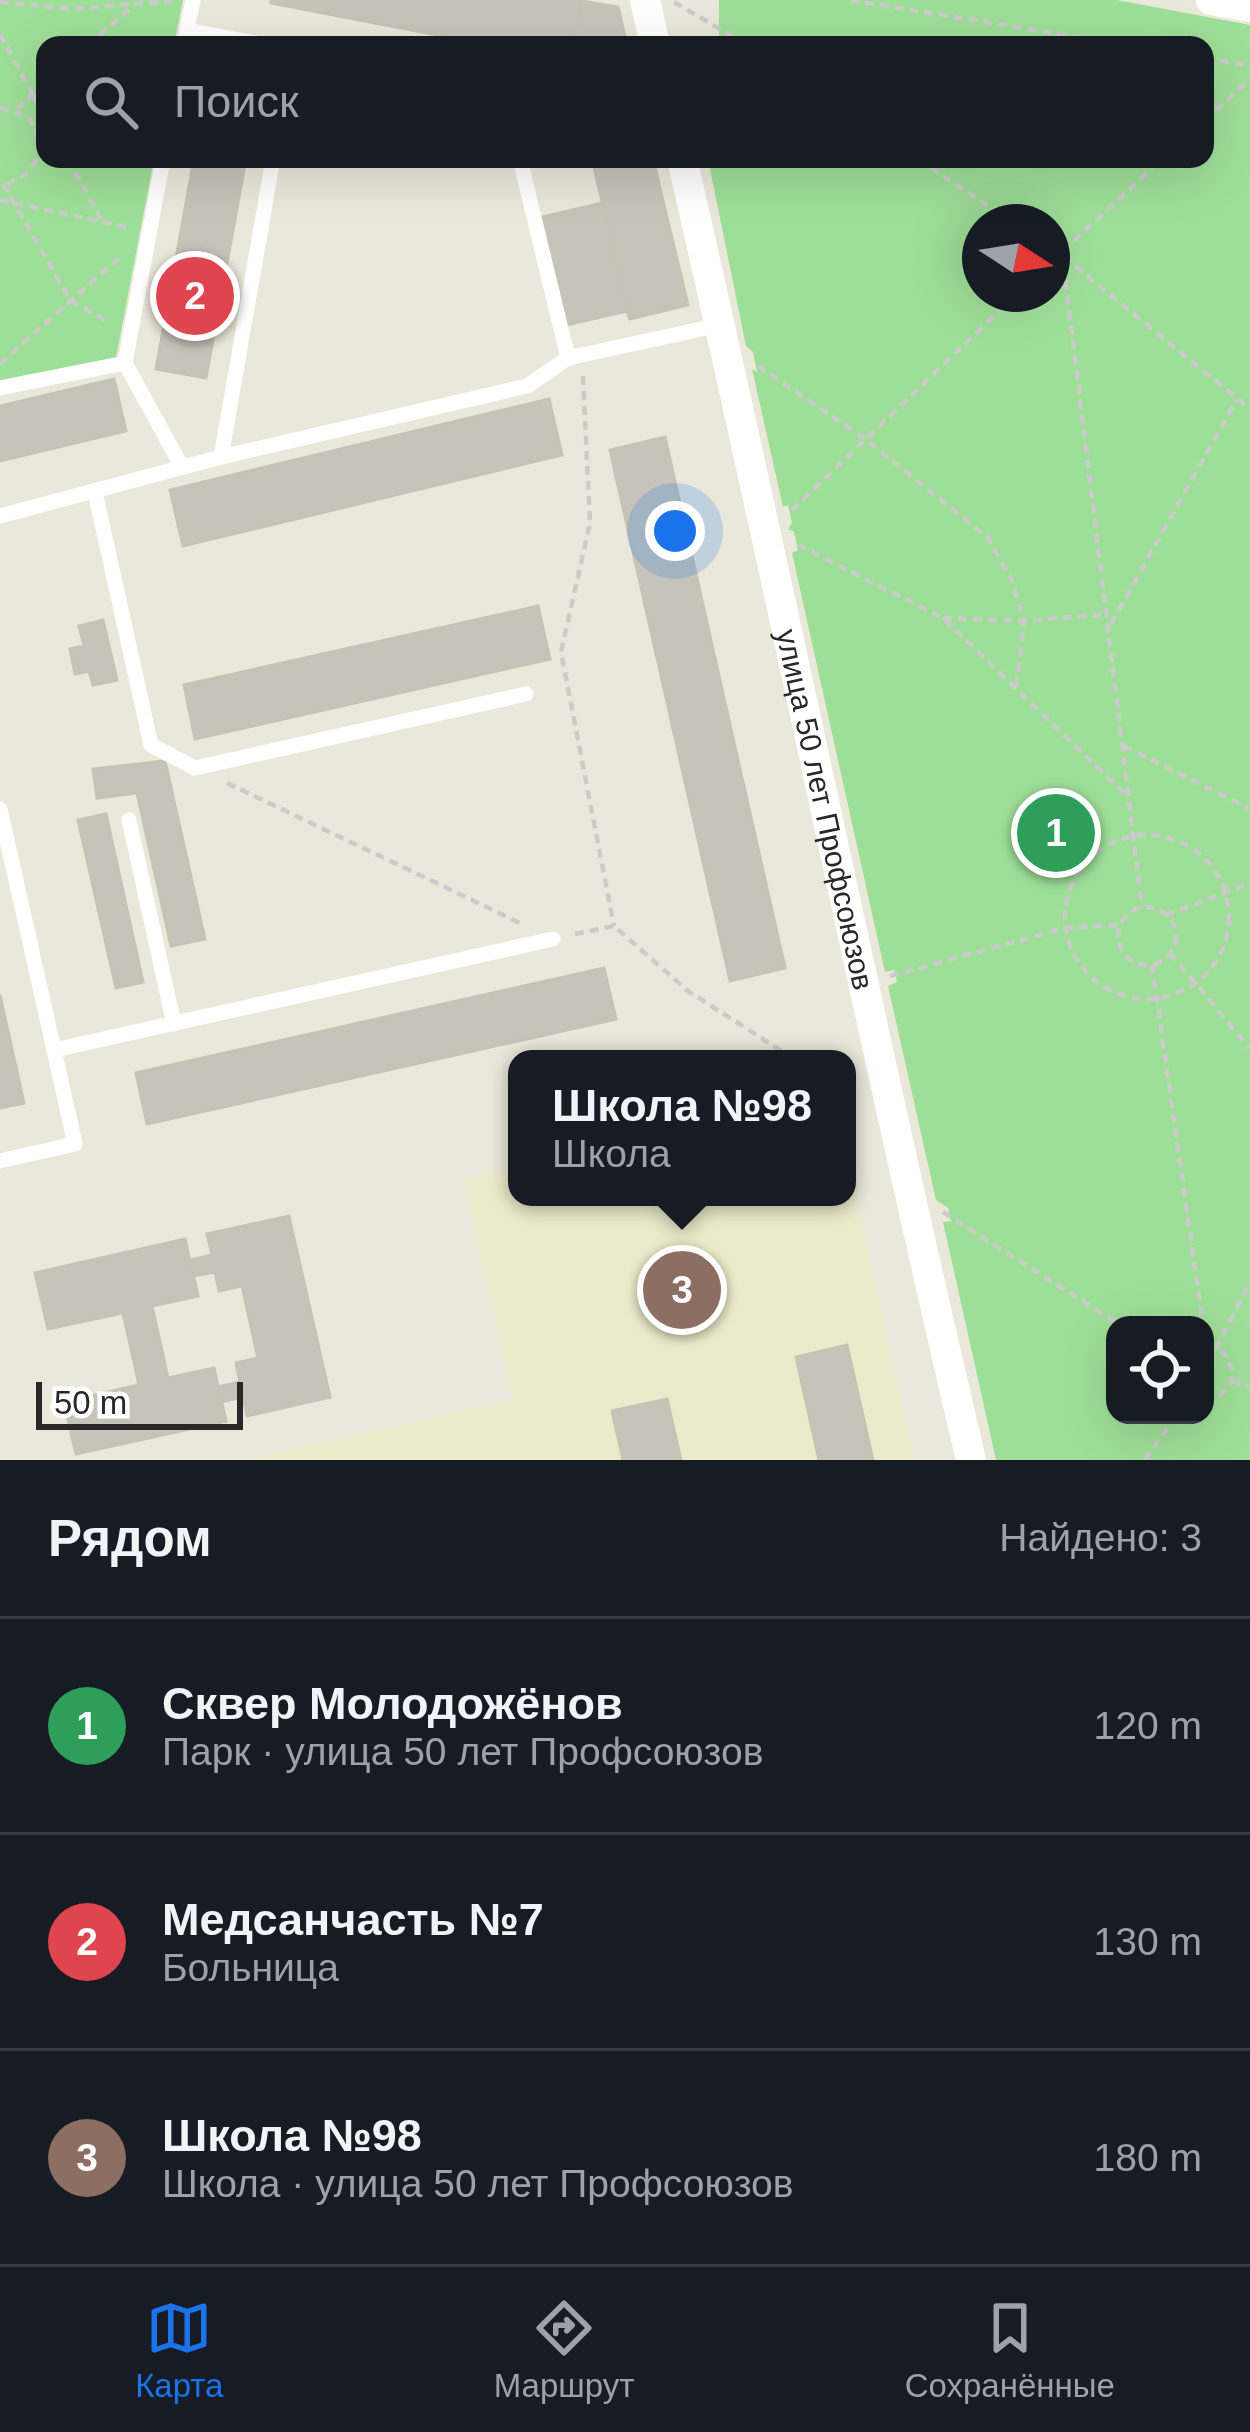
<!DOCTYPE html>
<html lang="ru">
<meta charset="utf-8">
<style>
:root{--surface:#171b24;--page:#20242c;--text:#f1f3f6;--muted:#9ea1a6;--line:#363941;--accent:#1a73e8}
body{margin:0;font-family:Arial,sans-serif;background:var(--page);color:var(--text)}
.controls{position:absolute;right:36px;bottom:36px;display:grid;overflow:hidden;border-radius:24px;box-shadow:0 12px 48px #0002}
.controls button{width:108px;height:108px;display:grid;place-items:center;padding:0;border:0;border-bottom:3px solid var(--line);background:var(--surface);color:var(--text);font:60px sans-serif}
.compass{position:absolute;left:962px;top:204px;width:108px;height:108px;border-radius:50%;background:var(--surface);box-shadow:0 12px 48px #0002;rotate:102deg}
.scale{position:absolute;left:36px;bottom:30px;width:207px;box-sizing:border-box;padding-left:12px;border:6px solid #282828;border-top:0;font-size:33px;line-height:42px;white-space:nowrap;color:#282828;-webkit-text-stroke:9px #fff;paint-order:stroke}
.you{position:absolute;left:675px;top:531px;width:42px;height:42px;margin:-30px;border:9px solid #fff;border-radius:50%;background:#1a73e8;box-shadow:0 0 0 18px #1a73e833}
.badge{display:grid;place-items:center;width:78px;height:78px;border-radius:50%;background:var(--accent);color:#fff;font-size:39px;font-weight:700}
.pin{position:absolute;translate:-50% -50%;border:6px solid #fff;box-shadow:0 3px 12px #0006}
.popup{position:absolute;left:508px;top:1050px;width:348px;height:156px;box-sizing:border-box;display:grid;place-content:center;border-radius:24px;background:var(--surface);filter:drop-shadow(0 3px 9px #0005);font-size:39px;white-space:nowrap;color:var(--muted)}
.popup b{font-size:45px;color:var(--text)}
.popup::after{content:'';position:absolute;left:50%;top:100%;margin-left:-24px;border:24px solid transparent;border-top-color:var(--surface)}
.list{margin:0;padding:0;list-style:none}
h2{display:flex;justify-content:space-between;align-items:center;height:156px;margin:0;padding:0 48px;font-size:51px}
h2 small{font-size:39px;font-weight:400;color:var(--muted)}
.list li{display:grid;grid-template-columns:78px 1fr auto;gap:36px;align-items:center;box-sizing:border-box;height:216px;padding:0 48px;border-top:3px solid var(--line)}
.list b{display:block;font-size:45px;white-space:nowrap}
.list p{margin:0;font-size:39px;white-space:nowrap;color:var(--muted)}
.list em{font-size:39px;font-style:normal;color:var(--muted)}
.icon{flex:none;width:66px;height:66px;fill:none;stroke:currentColor;stroke-width:2;stroke-linecap:round;stroke-linejoin:round}
.map{position:relative;flex:none;width:1250px;height:1460px;overflow:hidden}
.search{position:absolute;background:var(--surface);box-shadow:0 12px 48px #0002;left:36px;right:36px;top:36px;height:132px;display:flex;align-items:center;gap:30px;box-sizing:border-box;padding:0 42px;border-radius:24px;color:var(--muted);font-size:45px}
.sheet{height:804px;background:var(--surface)}
nav{display:flex;justify-content:space-around;align-items:center;box-sizing:border-box;height:168px;border-top:3px solid var(--line);background:var(--surface);font-size:33px;color:var(--muted)}
nav a{display:grid;justify-items:center;gap:6px}
nav .on{color:var(--accent)}
.map>svg:first-child{display:block}
.education{fill:#eceaca}
.green{fill:#9edf98;fill-rule:evenodd}
.building{fill:#c6c4ba;stroke:#c5c4b4;stroke-width:3}
.lines{fill:none;stroke-linecap:round;stroke-linejoin:round}
.path{stroke:#cbcbcb;stroke-width:4.5;stroke-dasharray:9 6;stroke-linecap:butt}
.service{stroke:#fff;stroke-width:15}
.minor{stroke:#fff;stroke-width:30}
.labels{text-anchor:middle;dominant-baseline:central;stroke-width:9;stroke-linejoin:round;paint-order:stroke}
.street-label{font-size:30px;fill:#282828;stroke:#fff}
</style>
<div class="map">
<svg width="1250" height="1460" viewBox="0 0 1250 1460">
<rect width="100%" height="100%" fill="#eae8da"/>
<path class="education" d="M847,1158L914,1460H246L513,1400L464,1180L517,1169V1197H847Z"/>
<g class="green">
<path d="M0,0H183L174,45H45V159H154L115,363L0,387Z"/>
<path d="M719,0H1117L1250,25V1460H996L943,1222L951,1221L948,1208L936,1200L888,986L897,982L894,970L885,972L792,553L798,550L794,532L788,529L792,523L788,505L783,507L752,369L757,372L753,352L746,346L708,159H1205V45H719ZM980,222H1052V294H980ZM1115,1325H1205V1415H1115Z"/>
</g>
<g class="building">
<path d="M271,0H576L582,1L573,45H489L271,3Z"/>
<path d="M582,1L618,7L627,45H573Z"/>
<path d="M194,159H246L206,378L156,369Z"/>
<path d="M592,159H653L688,305L630,319Z"/>
<path d="M602,203L630,319L627,311L566,325L542,217Z"/>
<path d="M114,379L126,431L0,461V406Z"/>
<path d="M549,399L562,455L183,546L170,490Z"/>
<path d="M665,437L785,968L730,981L610,450Z"/>
<path d="M538,606L550,659L195,739L184,685Z"/>
<path d="M103,620L117,680L93,685L89,671L75,674L70,649L84,646L79,626Z"/>
<path d="M165,761L205,939L171,946L137,793L97,798L93,769Z"/>
<path d="M106,814L143,982L116,988L78,820Z"/>
<path d="M604,968L616,1019L147,1124L136,1073Z"/>
<path d="M0,995L24,1103L0,1108Z"/>
<path d="M289,1216L330,1397L247,1416L243,1397L221,1402L218,1387L240,1382L236,1363L258,1358L242,1286L219,1291L215,1272L194,1276L190,1260L212,1255L207,1234Z"/>
<path d="M185,1239L198,1296L152,1306L168,1378L214,1368L226,1421L76,1454L64,1402L139,1385L123,1313L48,1329L35,1273Z"/>
<path d="M847,1345L873,1460H819L796,1357Z"/>
<path d="M667,1399L681,1460H623L612,1411Z"/>
</g>
<g class="lines">
<g class="path">
<path d="M850,0L1126,45"/>
<path d="M0,2L73,9L174,1"/>
<path d="M674,2L747,45"/>
<path d="M0,34L32,93"/>
<path d="M88,45L134,5"/>
<path d="M1205,58L1250,66"/>
<path d="M32,94L45,117"/>
<path d="M0,107L28,117C48,144 39,174 6,184"/>
<path d="M17,110L45,82"/>
<path d="M1205,120L1250,79"/>
<path d="M68,159L102,221"/>
<path d="M918,159L1012,222"/>
<path d="M3,184L70,300L110,323"/>
<path d="M0,200L126,227"/>
<path d="M1052,247L1250,409"/>
<path d="M1062,251L1142,908"/>
<path d="M1052,261L1162,159"/>
<path d="M0,364L122,255"/>
<path d="M758,366L865,439L987,537L1011,578L1024,621L1016,689"/>
<path d="M583,376L590,523L561,652L614,926"/>
<path d="M792,510L1017,294"/>
<path d="M798,545L943,618L1128,797"/>
<path d="M943,618L1024,621L1108,614"/>
<path d="M1111,624L1237,399"/>
<path d="M1124,746L1250,809"/>
<path d="M227,783L520,923"/>
<circle cx="1147" cy="917" r="82"/>
<circle cx="1147" cy="936" r="29"/>
<path d="M1166,915L1250,883"/>
<path d="M575,934L614,926L688,991L794,1059"/>
<path d="M1170,953L1250,1049"/>
<path d="M1152,965L1203,1325"/>
<path d="M890,976L1065,928L1119,925"/>
<path d="M943,1212L1120,1325"/>
<path d="M1205,1348L1224,1353L1233,1371C1231,1388 1223,1398 1205,1398"/>
<path d="M1216,1349L1250,1281"/>
<path d="M1232,1381L1250,1387"/>
<path d="M1145,1460L1176,1415"/>
</g>
<g class="service">
<path d="M187,30L266,45"/>
<path d="M184,45L193,0"/>
<path d="M520,159L568,358"/>
<path d="M125,363L163,159"/>
<path d="M0,388L125,363L182,467"/>
<path d="M221,457L273,159"/>
<path d="M95,492L151,745L195,768L526,694"/>
<path d="M0,516L221,457L527,386L568,358L720,325"/>
<path d="M0,809L54,1050L553,939"/>
<path d="M129,820L174,1024"/>
<path d="M0,1161L75,1144L54,1050"/>
</g>
<g class="minor">
<path d="M645,0L655,45"/>
<path d="M1211,0L1250,7"/>
<path id="s1" d="M682,159C782,592 869,1028 971,1460"/>
</g>
</g>
<g class="labels">
<g class="street-label">
<text stroke="none"><textPath href="#s1" startOffset="666">улица 50 лет Профсоюзов</textPath></text>
</g>
</g>
</svg>
<div class="controls">
<button><svg class="icon" aria-label="locate" viewBox="0 0 24 24"><circle cx="12" cy="12" r="6"/><path d="M12 2v4M12 18v4M2 12h4M18 12h4"/></svg></button>
</div>
<svg class="compass" viewBox="-18 -18 36 36"><path d="M0-13l5 13h-10z" fill="#e53935"/><path d="M0 13l5-13h-10z" fill="#9ea1a6"/></svg>
<div class="scale">50 m</div>
<div class="you"></div>
<div class="pin badge" style="left:1056px;top:833px;background:#2e9e5b">1</div>
<div class="pin badge" style="left:195px;top:296px;background:#e0444e">2</div>
<div class="pin badge" style="left:682px;top:1290px;background:#8d6e63">3</div>
<div class="popup"><b>Школа №98</b>Школа</div>
<div class="search"><svg class="icon" aria-label="search" viewBox="0 0 24 24"><circle cx="10" cy="10" r="6"/><path d="M15 15l6 6"/></svg>Поиск</div>
</div>
<section class="sheet">
<h2>Рядом<small>Найдено: 3</small></h2>
<ul class="list">
<li><span class="badge" style="background:#2e9e5b">1</span><div><b>Сквер Молодожёнов</b><p>Парк · улица 50 лет Профсоюзов</p></div><em>120 m</em></li>
<li><span class="badge" style="background:#e0444e">2</span><div><b>Медсанчасть №7</b><p>Больница</p></div><em>130 m</em></li>
<li><span class="badge" style="background:#8d6e63">3</span><div><b>Школа №98</b><p>Школа · улица 50 лет Профсоюзов</p></div><em>180 m</em></li>
</ul>
</section>
<nav>
<a class="on"><svg class="icon" aria-label="map" viewBox="0 0 24 24"><path d="M3 6l6-2 6 2 6-2v14l-6 2-6-2-6 2zM9 4v14M15 6v14"/></svg>Карта</a>
<a><svg class="icon" aria-label="directions" viewBox="0 0 24 24"><path d="M12 3l9 9-9 9-9-9zM9 14v-3h6M13 9l2 2-2 2"/></svg>Маршрут</a>
<a><svg class="icon" aria-label="saved" viewBox="0 0 24 24"><path d="M7 4h10v16l-5-4-5 4z"/></svg>Сохранённые</a>
</nav>
